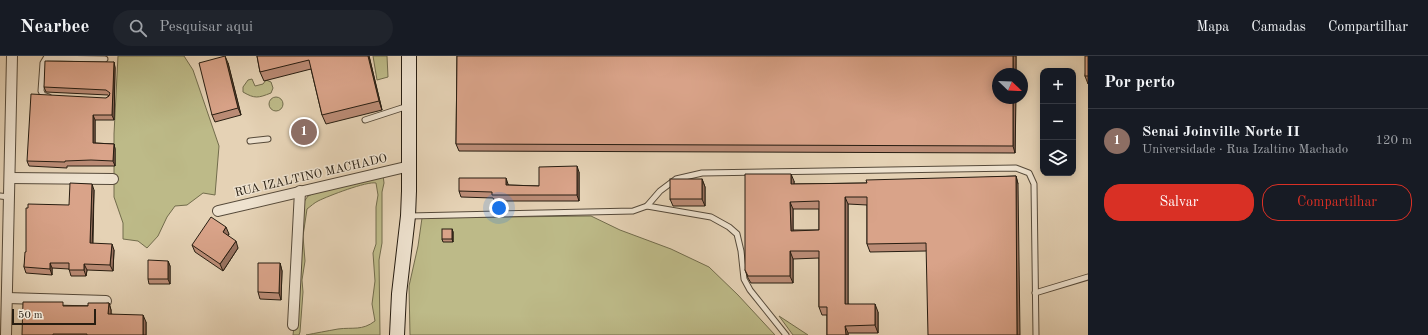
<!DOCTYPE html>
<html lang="pt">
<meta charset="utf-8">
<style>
:root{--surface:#171b24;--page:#20242c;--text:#f1f3f6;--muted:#9ea1a6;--line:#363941;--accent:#d93025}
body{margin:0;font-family:"Old Standard TT",serif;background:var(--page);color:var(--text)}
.controls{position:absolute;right:12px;top:12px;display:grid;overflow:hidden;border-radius:8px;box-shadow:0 2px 10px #0003}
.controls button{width:36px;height:36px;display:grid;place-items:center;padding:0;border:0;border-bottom:1px solid var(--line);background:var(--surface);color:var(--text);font:20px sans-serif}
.compass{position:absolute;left:992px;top:12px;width:36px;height:36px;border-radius:50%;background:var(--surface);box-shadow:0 2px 10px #0003;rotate:113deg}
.scale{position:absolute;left:12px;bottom:10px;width:84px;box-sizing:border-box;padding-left:4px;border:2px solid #271d11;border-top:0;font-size:11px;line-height:14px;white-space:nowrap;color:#271d11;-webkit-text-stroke:3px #eee2cf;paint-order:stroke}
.you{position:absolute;left:499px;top:152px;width:14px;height:14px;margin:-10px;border:3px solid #fff;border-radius:50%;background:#1a73e8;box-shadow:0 0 0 6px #1a73e833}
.badge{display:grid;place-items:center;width:26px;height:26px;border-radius:50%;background:var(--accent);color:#fff;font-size:13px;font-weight:700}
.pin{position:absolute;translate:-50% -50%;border:2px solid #fff;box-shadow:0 1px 4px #0006}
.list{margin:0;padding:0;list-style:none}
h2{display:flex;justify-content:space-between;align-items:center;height:52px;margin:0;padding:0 16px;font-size:17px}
h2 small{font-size:13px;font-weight:400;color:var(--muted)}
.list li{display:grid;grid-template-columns:26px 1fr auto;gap:12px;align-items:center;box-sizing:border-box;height:64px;padding:0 16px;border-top:1px solid var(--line)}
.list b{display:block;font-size:15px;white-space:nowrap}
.list p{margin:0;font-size:13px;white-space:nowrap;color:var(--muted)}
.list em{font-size:13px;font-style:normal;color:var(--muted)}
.actions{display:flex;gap:8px;padding:12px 16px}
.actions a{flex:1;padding:9px 0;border:1px solid var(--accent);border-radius:16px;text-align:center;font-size:14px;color:var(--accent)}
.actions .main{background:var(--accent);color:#fff}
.icon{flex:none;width:22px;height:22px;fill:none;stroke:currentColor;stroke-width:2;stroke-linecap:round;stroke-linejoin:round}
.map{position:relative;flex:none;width:1088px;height:279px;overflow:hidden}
header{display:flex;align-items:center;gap:24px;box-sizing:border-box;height:56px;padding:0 20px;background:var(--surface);border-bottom:1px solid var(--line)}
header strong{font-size:19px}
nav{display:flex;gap:22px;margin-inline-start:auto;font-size:14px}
.search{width:280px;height:36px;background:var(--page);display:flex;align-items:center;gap:10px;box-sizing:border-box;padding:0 14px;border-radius:22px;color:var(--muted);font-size:15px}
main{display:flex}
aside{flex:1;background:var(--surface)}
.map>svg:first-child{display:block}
.green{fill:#bdba88;stroke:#726c4c}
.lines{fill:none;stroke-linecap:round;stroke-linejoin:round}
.service-casing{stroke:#564a3a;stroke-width:7}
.minor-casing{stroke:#564a3a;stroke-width:12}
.secondary-casing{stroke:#271d11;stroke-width:16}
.service{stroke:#eee2cf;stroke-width:5}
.minor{stroke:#eee2cf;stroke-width:10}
.secondary{stroke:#eee2cf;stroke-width:14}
.wall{fill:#bb8c76;stroke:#271d11;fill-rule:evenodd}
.shaded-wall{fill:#987260;stroke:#271d11}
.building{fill:#d9a389;stroke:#271d11;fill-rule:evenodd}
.labels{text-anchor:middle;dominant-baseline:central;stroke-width:3;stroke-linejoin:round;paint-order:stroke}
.street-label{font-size:12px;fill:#271d11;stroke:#eee2cf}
</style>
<header>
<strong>Nearbee</strong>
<div class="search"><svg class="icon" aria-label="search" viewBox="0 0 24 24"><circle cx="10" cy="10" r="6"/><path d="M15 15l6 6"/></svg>Pesquisar aqui</div>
<nav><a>Mapa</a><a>Camadas</a><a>Compartilhar</a></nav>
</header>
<main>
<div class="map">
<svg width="1088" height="279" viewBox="0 0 1088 279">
<rect width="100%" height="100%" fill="#e5d2b5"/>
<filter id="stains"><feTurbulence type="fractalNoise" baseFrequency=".005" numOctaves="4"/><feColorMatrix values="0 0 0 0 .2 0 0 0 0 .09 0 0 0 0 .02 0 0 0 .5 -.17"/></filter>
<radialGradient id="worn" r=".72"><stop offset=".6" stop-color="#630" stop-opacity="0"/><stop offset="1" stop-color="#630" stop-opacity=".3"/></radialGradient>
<g class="green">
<path d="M118,0H184L193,14L219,90L215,139L203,137L187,149L175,150L167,161L158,180L147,192L138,185L123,183V167L114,141V78Z"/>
<path d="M373,0H387L388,21L377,24Z"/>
<path d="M252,23L255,30L263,28L266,24L271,26L273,32L271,37C258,42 255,43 243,36V31L248,24Z"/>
<circle cx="276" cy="48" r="7"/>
<path d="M383,119L384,127L382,136V187L379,204L380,279H306C316,277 327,275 338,273C353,271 362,275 375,265L372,248L375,225L373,197L376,188V151L378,139L376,127C367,125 328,140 318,145C314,147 311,150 307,153L303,180L305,205L302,224L303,236L300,276L299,279H293L294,271L301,150L308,140L317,136Z"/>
<path d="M591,160L620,174L671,193L709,211L738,239L775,279H410L409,230L418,190L422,162Z"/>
<path d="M779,260L808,279H793Z"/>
</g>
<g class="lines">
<g class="service-casing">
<g id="service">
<path d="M49,41L43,39L41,35L43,7L46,2L105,3"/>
<path d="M365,64L408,50"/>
<path d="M250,85L268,83"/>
<path d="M0,140L9,141"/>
<path d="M647,150L711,161L729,171L737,178L741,195L744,223L750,234L786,279"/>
<path d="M409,160L633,155L647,150L660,135L676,123L702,117L1016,112L1029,117L1034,128L1036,279"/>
<path d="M1035,237L1088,221"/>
</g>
</g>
<g class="minor-casing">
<g id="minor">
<path d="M10,122L113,123"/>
<path d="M218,155L410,110"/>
<path d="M7,242L106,245"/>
<path d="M293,269L300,135"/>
<path d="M6,279L12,0"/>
</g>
</g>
<g class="secondary-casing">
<path id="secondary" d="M397,279L399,238L408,160L409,135V0"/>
</g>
<use href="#service" class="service"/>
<use href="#minor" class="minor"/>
<use href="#secondary" class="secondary"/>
</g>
<g class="wall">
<path d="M257,0H369L382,54L326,68L322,59L311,13L264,25L260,16Z"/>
<path d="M457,0H1016L1015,97L459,95L456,88Z"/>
<path d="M1088,0V28L1085,20Z"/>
<path d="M114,6L115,12L114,64H95V87L114,88L115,93V110H67V112L29,110L27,105L106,42L109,40L108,39L46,36L44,31Z"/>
<path d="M228,7L241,59L215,66L212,59Z"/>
<path d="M579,116V145H495L493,142L461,141L459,135L508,128V129L539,130Z"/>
<path d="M1016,120L1018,128L926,195L870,196L867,188V149L848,148V248L878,256V277H848V279H827V259H822L819,251V202L793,203V227H751L748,222L745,214L794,125V128L867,127ZM793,153H819V174H793Z"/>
<path d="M702,123L705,131V150H673L670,143Z"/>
<path d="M94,134L93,188L114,194L113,215L87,214L86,220H71L69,213L52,212V219L26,217L24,211L26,196L69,149Z"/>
<path d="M452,173L453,176V186H443L442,183Z"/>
<path d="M229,178L228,180L238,192L223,215L195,196L192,189Z"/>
<path d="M168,205L170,210V228H149L148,223Z"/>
<path d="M280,207L282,215L281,244L260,243L258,236Z"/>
<path d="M109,247L111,254V258L146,266V279H22L64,250H88Z"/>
</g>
<g class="shaded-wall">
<path d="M225,0L228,7L241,59L238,52Z"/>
<path d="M368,0H369L382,54L379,45Z"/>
<rect x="1013" y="0" width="3" height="18"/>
<path d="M114,6L115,12L114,64L112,59Z"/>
<path d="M1013,42H1016L1015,97L1013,90Z"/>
<path d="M93,59L95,64V92L93,87Z"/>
<path d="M114,88L115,93V110L113,105Z"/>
<path d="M577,110L579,116V145L577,139Z"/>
<path d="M791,118L794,125V136L791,128Z"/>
<path d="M1016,120L1018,128L1020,279H1017Z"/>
<path d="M506,122L508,128V135L506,129Z"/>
<path d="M702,123L705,131V150L702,143Z"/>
<path d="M92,128L94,134L92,193L90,187Z"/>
<path d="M845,141L848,148V256L845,248Z"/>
<path d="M790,146L793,153V182L791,175Z"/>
<path d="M226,171L229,178L225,184L223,176Z"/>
<path d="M452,173L453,176V186L452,183Z"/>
<path d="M236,185L238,192L223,215L220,208Z"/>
<path d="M112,188L114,194L113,215L110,209Z"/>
<path d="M790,195L793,203V227L790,220Z"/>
<path d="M168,205L170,210V228L168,223Z"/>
<path d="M50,207L52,212V219L50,213Z"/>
<path d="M280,207L282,215L281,244L279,237Z"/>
<path d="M84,208L87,214L86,220L84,214Z"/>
<path d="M109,247L111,254V265L108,258Z"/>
<path d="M875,248L878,256V277L875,269Z"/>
<path d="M143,259L146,266V279H143Z"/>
<path d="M845,270L848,277V279H846Z"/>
</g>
<g class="building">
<path d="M225,0L238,52L212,59L199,7Z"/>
<path d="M257,0H368L379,45L322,59L309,4L260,16Z"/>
<path d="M457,0H1013V18H998V42H1013V90L456,88Z"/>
<rect x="1085" y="0" width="3" height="20"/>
<path d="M45,5L114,6L112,59H93V87L114,88L113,105L91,104L65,105V106L27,105L31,38L106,42L109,40L110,37L106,34L44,31Z"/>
<path d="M577,110V139H492V136L459,135V122H506V129L539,130V111Z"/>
<path d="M745,118H791V128L867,127L866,124L1016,120L1017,279H928L926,187L867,188V141H845V248H875V269L845,270L846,279H827V251H819V195H790V220H748L745,214ZM819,145V174L791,175L790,146Z"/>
<rect x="670" y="123" width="32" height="20"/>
<path d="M70,127L92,128L90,187L112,188L110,209L84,208V214H69V207H50V213L24,211L25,196H26V152H28V148L69,149Z"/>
<path d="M211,161L226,171L223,176L236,185L220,208L192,189Z"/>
<rect x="442" y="173" width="10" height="10"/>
<path d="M148,204L168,205V223H148Z"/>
<path d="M258,207H280L279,237L258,236Z"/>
<path d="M23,246H63V250H88V247H109L108,258L143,259V279H87V278H53V279H22Z"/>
</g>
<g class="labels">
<g class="street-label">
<text transform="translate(311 120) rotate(-13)">RUA IZALTINO MACHADO</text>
</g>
</g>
<rect width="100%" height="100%" filter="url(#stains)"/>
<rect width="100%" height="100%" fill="url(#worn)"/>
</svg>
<div class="controls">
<button>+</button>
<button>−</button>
<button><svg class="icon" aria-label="layers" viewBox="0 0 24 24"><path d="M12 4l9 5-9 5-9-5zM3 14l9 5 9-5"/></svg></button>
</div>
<svg class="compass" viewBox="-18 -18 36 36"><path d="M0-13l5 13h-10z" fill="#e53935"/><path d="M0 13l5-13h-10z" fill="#9ea1a6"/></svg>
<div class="scale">50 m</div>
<div class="you"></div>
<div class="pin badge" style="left:304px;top:76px;background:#8d6e63">1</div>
</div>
<aside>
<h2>Por perto<small></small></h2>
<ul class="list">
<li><span class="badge" style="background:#8d6e63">1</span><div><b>Senai Joinville Norte II</b><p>Universidade · Rua Izaltino Machado</p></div><em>120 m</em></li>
</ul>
<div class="actions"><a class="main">Salvar</a><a>Compartilhar</a></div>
</aside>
</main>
